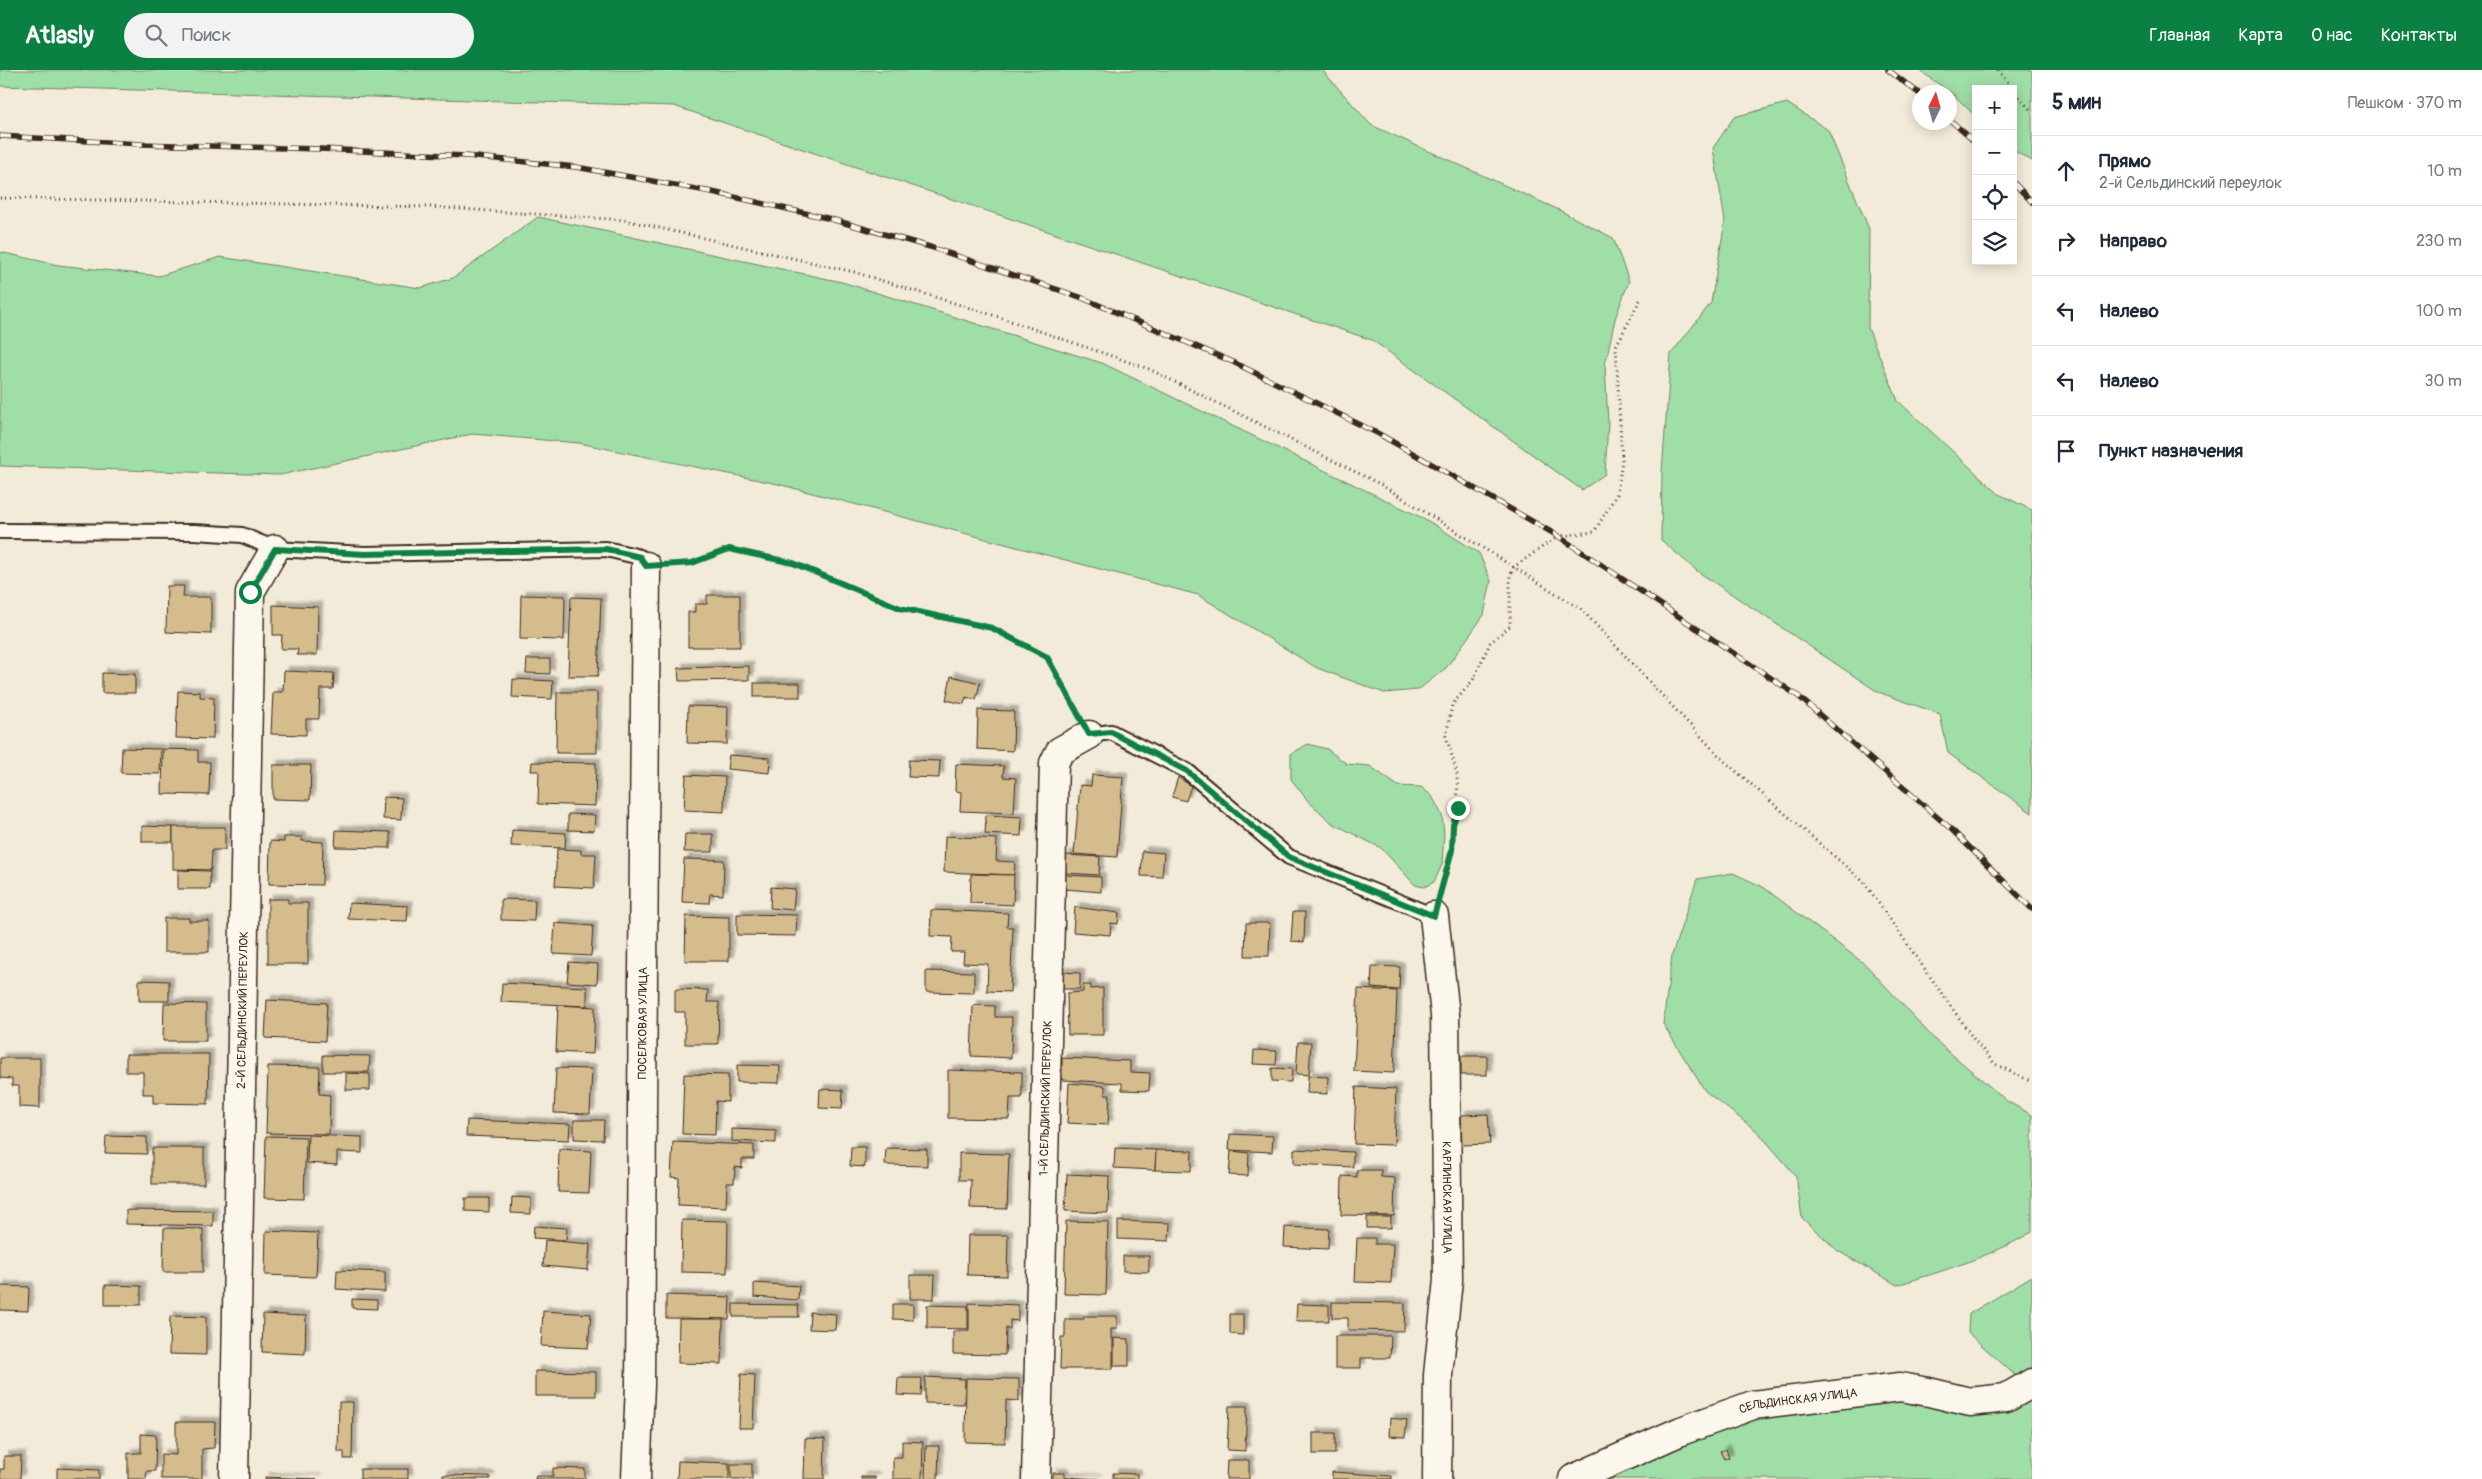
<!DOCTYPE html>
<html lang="ru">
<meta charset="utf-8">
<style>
:root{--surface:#fff;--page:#f2f2f3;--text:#1f2937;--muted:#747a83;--line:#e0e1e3;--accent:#0b8043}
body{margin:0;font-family:Pangolin,sans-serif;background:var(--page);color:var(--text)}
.controls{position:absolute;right:15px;top:15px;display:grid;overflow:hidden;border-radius:0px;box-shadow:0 2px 12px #0003}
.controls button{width:45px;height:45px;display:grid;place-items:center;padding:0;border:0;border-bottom:1px solid var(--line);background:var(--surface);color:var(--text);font:25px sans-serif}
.compass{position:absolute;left:1912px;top:15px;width:45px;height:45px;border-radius:50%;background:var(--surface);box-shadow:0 2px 12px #0003;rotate:5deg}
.stop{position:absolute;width:15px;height:15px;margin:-11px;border:4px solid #0b8043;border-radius:50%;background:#fff}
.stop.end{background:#0b8043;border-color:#fff;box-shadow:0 1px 5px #0008}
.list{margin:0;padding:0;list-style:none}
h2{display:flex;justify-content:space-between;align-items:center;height:65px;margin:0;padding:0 20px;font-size:21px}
h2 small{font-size:16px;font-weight:400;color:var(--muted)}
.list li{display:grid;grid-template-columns:32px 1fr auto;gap:15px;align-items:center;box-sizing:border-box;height:70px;padding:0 20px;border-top:1px solid var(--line)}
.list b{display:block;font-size:19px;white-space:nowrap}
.list p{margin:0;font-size:16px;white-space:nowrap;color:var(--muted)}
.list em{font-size:16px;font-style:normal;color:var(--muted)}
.icon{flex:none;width:28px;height:28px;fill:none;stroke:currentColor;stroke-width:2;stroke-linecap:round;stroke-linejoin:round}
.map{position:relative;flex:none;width:2032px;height:1409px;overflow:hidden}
header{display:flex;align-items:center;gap:30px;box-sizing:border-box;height:70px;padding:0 25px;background:var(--accent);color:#fff}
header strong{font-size:24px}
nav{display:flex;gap:28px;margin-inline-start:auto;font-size:18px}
.search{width:350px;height:45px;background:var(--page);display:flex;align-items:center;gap:12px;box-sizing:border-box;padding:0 18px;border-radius:28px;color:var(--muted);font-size:19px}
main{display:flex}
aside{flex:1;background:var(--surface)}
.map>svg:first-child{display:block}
.green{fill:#9fdea7;stroke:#6d8462}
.building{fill:#d4bc8c;stroke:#3b2a1e;filter:url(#shadow)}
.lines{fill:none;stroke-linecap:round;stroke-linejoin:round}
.service-casing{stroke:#3b2a1e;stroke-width:18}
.minor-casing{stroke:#3b2a1e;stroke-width:31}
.path{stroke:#3b2a1e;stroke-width:3;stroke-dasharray:1 4;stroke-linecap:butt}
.service{stroke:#fbf7ec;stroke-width:14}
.minor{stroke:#fbf7ec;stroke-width:28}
.rail-casing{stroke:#3b2a1e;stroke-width:5.5}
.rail{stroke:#fbf7ec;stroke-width:4;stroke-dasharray:11;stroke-linecap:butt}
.route{stroke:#0b8043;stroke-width:6}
.labels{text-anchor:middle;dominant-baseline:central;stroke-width:4;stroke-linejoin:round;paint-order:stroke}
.street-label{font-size:12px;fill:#3b2a1e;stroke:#fbf7ec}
</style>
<header>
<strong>Atlasly</strong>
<div class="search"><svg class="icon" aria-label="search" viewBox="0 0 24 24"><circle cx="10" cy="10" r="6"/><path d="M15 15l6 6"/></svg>Поиск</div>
<nav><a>Главная</a><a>Карта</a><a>О нас</a><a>Контакты</a></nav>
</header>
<main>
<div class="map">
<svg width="2032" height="1409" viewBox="0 0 2032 1409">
<defs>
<filter id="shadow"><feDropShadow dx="4.5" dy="-4.5" stdDeviation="1" flood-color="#0004"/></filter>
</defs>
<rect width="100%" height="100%" fill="#f3ebd9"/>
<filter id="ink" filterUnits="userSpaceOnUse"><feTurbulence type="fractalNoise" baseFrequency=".02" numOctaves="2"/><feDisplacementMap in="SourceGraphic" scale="10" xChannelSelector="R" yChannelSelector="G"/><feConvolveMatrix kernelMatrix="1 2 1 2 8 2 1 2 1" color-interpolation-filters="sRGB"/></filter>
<g filter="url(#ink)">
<g class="green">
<path d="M0,0H1322L1371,55L1557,139L1613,168L1629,211L1615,249L1605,295L1608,353L1605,404L1582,420L1372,270L674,36L0,16Z"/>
<path d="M1919,0H2032V91L2013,80V19H1976V47L1954,25Z"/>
<path d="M1787,33L1828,60L1869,159L1868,258L1898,331L1999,424L2032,440V743L1948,683L1940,644L1878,622L1697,501L1661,470L1662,401L1671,284L1711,233L1725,151L1713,78L1734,47Z"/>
<path d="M538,147L842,212L1102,293L1425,449L1479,483L1491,511L1484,545L1446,598L1418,620L1384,623L1317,598L1198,525L778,414L579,373L472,364L280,405L0,396V182L58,195L159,206L220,187L420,218L453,208Z"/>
<path d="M1308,674L1327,679L1347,694L1370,696L1398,716L1421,717L1432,726L1442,745L1444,764L1442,795L1434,812L1424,817L1415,815L1381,778L1332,753L1308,731L1291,709V684Z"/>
<path d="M1733,803L1763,817L1866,895L1936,971L2007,1031L2032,1045V1162C1990,1187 1943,1201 1897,1215L1838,1181L1802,1148L1796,1106L1758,1062L1705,1021L1663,954L1672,885L1697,809Z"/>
<path d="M2032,1206V1310L2017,1307L1968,1263L1969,1244Z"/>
<path d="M1897,1325L2032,1328V1409H1607L1635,1398L1694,1369L1749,1348L1776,1346Z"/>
</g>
<g class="building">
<path d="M167,516H184L183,527H211V564L166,562Z"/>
<path d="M521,525L565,526L564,570L520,569Z"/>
<path d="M707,525H740V577H688V542H695V534H707Z"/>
<path d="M571,527L601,528L598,606H568Z"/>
<path d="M273,535L318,537L317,585H297L298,579H281L282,565H273Z"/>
<path d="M527,589H550V604L526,603Z"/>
<path d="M749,596V610L679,611L678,598Z"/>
<path d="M284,601L334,603L333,619H320L319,649H306V665L271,664L273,622H283Z"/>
<path d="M102,603L135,604V623H102Z"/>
<path d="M951,606L980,613L976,630L966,627L964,634L946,630Z"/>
<path d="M513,609L553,611L552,629L512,627Z"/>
<rect x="754" y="613" width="46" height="14"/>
<path d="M178,621L200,622V627L214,628L213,669L176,668Z"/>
<path d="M557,622H597V683H556Z"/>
<path d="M688,636L728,637L727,674L687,673Z"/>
<path d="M978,640L1014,641L1013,681L977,679Z"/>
<path d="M122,678L161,679L160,704L121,703Z"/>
<path d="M163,679L198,680V692H210L209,725L162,724Z"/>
<path d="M729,685L770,688L769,703L727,699Z"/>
<path d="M909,690L940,691L939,708L908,707Z"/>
<path d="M532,692L596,693L595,736L538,734L539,701H531Z"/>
<path d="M956,694L1004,696L1003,707L1016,708L1014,743L960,741L961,722L955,721Z"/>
<path d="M273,695H311L310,730L273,729Z"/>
<path d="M686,705L725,707L724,742L684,740Z"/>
<path d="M1092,705L1123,707L1117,787L1074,784L1080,715L1091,716Z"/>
<path d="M1178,707L1191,716L1186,731L1172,727Z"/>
<path d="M384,727L402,728L401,750L383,749Z"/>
<path d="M568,744L595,745L594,761L568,760Z"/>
<path d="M986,745L1022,747L1021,766L985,764Z"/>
<path d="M142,756L173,757V772H142Z"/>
<path d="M173,757H225V780H212L211,800L173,799Z"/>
<path d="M336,760L390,762V778L335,777Z"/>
<path d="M512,760L566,763L565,778L511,776Z"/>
<path d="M685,764H713V782H684Z"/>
<path d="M945,766L997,769L996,791L1015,792L1014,805L944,802Z"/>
<path d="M284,767H302V771L323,772L322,815L269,814L270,771L284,772Z"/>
<path d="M557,779L581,780V784H596L594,818L555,816Z"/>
<path d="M1142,781L1164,783L1162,807L1141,806Z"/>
<path d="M1065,785L1100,787L1099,805L1064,803Z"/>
<path d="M684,789L724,790L723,825L710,824L709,833L682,832Z"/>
<path d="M178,800L210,801V819H178Z"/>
<path d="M971,804L1014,805L1013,835L970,833Z"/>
<path d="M1065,805L1101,807V822L1065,819Z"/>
<path d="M771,817L795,819L793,840L770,838Z"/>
<path d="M268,829H288V833H308V894H268Z"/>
<path d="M501,829L535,830L534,851L501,850Z"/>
<path d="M349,833L408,836L407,851L348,849Z"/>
<path d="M1075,837L1119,843L1118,854L1111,853L1110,865L1073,862Z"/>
<path d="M931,840L1008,843L1007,857H1013L1010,922L987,921L988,894L963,893L964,882H951L952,867L930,866Z"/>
<path d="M1293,842H1305L1304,872L1291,871Z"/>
<path d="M737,844L797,845L796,866L737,865Z"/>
<path d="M686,846L729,847V891H685Z"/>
<path d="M164,848H189V851H209V882H164Z"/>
<path d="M555,853L593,856L591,886L553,884Z"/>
<path d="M1246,853H1270L1269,886H1245Z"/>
<path d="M569,892L598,894L597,914L567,912Z"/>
<path d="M1372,896L1400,897L1399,920L1371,918Z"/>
<path d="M926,901L974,902V923L926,922Z"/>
<path d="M1059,902L1080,903V919H1058Z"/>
<path d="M139,910L169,911V931H139Z"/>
<path d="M502,913L587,917V936L501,932Z"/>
<path d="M1083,915H1091V919L1103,918V965H1068L1067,923L1083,922Z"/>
<path d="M675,919L708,920L707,932H719L718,974H685V942H675Z"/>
<path d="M1358,919L1397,921L1394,1003L1354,1001Z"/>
<path d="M267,930L327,933L325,971L265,968Z"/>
<path d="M164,933L206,934V971H163Z"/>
<path d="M558,935L595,937L593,984L556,982Z"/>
<path d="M973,935L995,936V947H1012L1011,988L971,986Z"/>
<path d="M1298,972H1311L1309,1005L1296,1004Z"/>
<path d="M1254,980L1277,981L1276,995L1253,994Z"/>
<path d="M126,984H209L208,1034L153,1033V1024H143V1002H126Z"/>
<path d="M323,985L370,986L369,1002H323Z"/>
<rect x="1461" y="986" width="26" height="19"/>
<path d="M0,988H40V1038L19,1037V1016H12V1009L0,1008Z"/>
<path d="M1062,988L1130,991V1002L1150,1003L1149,1021L1122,1020V1013L1062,1010Z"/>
<path d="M737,995L780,996L779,1013L737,1012Z"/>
<path d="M268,996L320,997L319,1024L330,1025L329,1064L266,1063Z"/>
<path d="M556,998L592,999L590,1044L554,1043Z"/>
<path d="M1272,998L1292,999L1291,1012L1272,1011Z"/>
<path d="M948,1000L1022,1002V1028H1010L1009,1049L948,1048Z"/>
<path d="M346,1003L370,1004V1020H346Z"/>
<path d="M684,1004L728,1005V1032L716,1031L715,1065L682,1064Z"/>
<path d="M1308,1006L1328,1007L1327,1024L1307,1023Z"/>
<path d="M1069,1013L1105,1016V1025H1110L1108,1055L1067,1053Z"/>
<path d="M1356,1017L1396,1019L1394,1075L1354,1074Z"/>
<path d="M820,1019L843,1020L842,1039L819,1038Z"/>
<path d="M1488,1044L1490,1074L1462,1075L1461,1045Z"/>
<path d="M467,1050L570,1054L569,1070L466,1066Z"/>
<path d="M574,1050H604L603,1070L574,1069Z"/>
<path d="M732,1059L776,1061V1073L732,1071Z"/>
<path d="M1230,1064L1273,1066L1272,1082L1229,1080Z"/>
<path d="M308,1065L362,1067V1083L337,1082V1095L307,1093Z"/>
<path d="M106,1066L147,1067V1084L105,1083Z"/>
<path d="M266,1066L306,1067L304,1129L264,1128Z"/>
<path d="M673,1072L754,1075V1089H742V1098L735,1097L734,1113H727L726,1137L678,1135L679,1108L671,1107Z"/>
<path d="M851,1077H865V1097L850,1096Z"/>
<rect x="152" y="1078" width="52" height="36"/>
<path d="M886,1078L927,1079V1096L885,1095Z"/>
<path d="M1115,1078L1156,1080L1155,1100L1114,1098Z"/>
<path d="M559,1079L591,1081L589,1123L558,1122Z"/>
<path d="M1294,1079L1353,1082V1097L1294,1094Z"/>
<path d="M1156,1080L1192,1081L1191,1101L1155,1100Z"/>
<path d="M1231,1081L1249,1083L1248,1106L1229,1105Z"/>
<path d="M959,1083L1009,1084L1007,1139L970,1138L971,1110H959Z"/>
<path d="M1357,1100H1381V1107L1395,1108L1394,1146L1341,1145L1342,1106L1357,1107Z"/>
<path d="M1067,1104L1109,1106L1108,1143L1065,1141Z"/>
<path d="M512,1127L531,1128V1144L511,1143Z"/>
<path d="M465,1128H489V1142L465,1141Z"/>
<path d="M126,1140L213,1141V1156L126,1154Z"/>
<rect x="1367" y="1147" width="24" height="11"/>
<path d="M682,1150L728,1151L727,1203L681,1202Z"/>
<path d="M1066,1151L1108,1152L1106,1225L1064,1224Z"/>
<path d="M1118,1151L1170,1153L1169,1171L1118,1169Z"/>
<path d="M534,1156L567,1158L566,1170L533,1168Z"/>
<path d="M1285,1157L1329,1159L1328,1179L1284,1177Z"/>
<path d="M164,1158L203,1159V1202H163Z"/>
<path d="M266,1161L318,1163L316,1207L265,1205Z"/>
<path d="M968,1165H1008L1007,1206L967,1205Z"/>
<path d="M1357,1168H1375V1174H1393L1391,1213L1355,1212Z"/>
<path d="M545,1170L590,1174L588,1200L543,1196Z"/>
<path d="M1123,1186H1149V1202L1123,1201Z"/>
<path d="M337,1200L385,1202V1222L336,1219Z"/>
<path d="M910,1205H935L934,1229H910Z"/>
<path d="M754,1213L799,1216L798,1230L754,1227Z"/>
<path d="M105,1215L141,1216V1235H105Z"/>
<path d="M0,1216L29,1217L28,1241L0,1240Z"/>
<path d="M666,1225L730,1227L729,1249L666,1248Z"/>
<path d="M352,1229L377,1230V1239L352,1238Z"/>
<path d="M1332,1232L1405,1233L1404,1261L1348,1260V1248H1332Z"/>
<path d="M969,1233L1018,1235V1251L1010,1250V1259L1006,1258L1005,1285L953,1284V1261H969Z"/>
<path d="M733,1234L798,1235L799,1247H733Z"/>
<path d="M893,1234H913V1250L893,1249Z"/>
<path d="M1297,1234L1329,1235V1251H1296Z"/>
<path d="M927,1235L968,1236V1259L927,1258Z"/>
<path d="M543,1241L591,1244L588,1278L541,1276Z"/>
<path d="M810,1242L836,1244L835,1260L809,1259Z"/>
<path d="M263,1244L306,1246L305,1284L262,1282Z"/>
<path d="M1230,1244H1243V1265L1230,1264Z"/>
<path d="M170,1246L206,1247V1285L169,1284Z"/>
<path d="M1084,1246H1117V1259H1111V1269L1113,1268V1299H1060L1061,1267H1065V1249H1084Z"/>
<path d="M679,1249H723L722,1294L678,1293Z"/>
<path d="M1335,1266H1391L1390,1288H1361V1298H1335Z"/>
<path d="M1114,1268L1129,1269V1296H1114Z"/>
<path d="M535,1301L596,1302V1326H535Z"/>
<path d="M741,1304L755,1305L753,1358H739Z"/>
<path d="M925,1307L965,1309L964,1334L925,1333Z"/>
<path d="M898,1308H922L921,1326L897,1325Z"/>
<path d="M966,1308L1019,1309V1331L1006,1330L1005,1373L965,1372Z"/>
<path d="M339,1332H353L352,1389H344V1382H338Z"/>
<path d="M1229,1336H1247L1245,1381L1227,1380Z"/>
<path d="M1390,1348L1407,1350L1405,1367L1389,1366Z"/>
<path d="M176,1352H215L214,1378L202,1379V1409H161V1384L176,1385Z"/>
<rect x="1313" y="1363" width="22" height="21"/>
<path d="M141,1364L156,1365L155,1401H147L146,1409H128V1383H141Z"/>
<path d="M805,1368L825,1369L824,1409H804Z"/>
<path d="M902,1371L923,1372L922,1409H893V1387H902Z"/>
<path d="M926,1376H939L938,1409H925Z"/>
<path d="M1726,1379L1729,1387L1724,1389L1720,1381Z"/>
<path d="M4,1386H21L20,1409H0V1399H4Z"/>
<path d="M1227,1390H1249V1409H1226Z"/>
<path d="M678,1391L729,1393V1409H677Z"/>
<rect x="731" y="1394" width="21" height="15"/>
<path d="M57,1398L99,1400V1409H57Z"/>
<path d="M553,1398L585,1399V1409H535L536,1406H553Z"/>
<rect x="360" y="1399" width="48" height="10"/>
<path d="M1332,1402L1392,1406V1409H1332Z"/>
<path d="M1053,1403H1065V1407L1098,1409H1053Z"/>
<path d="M1113,1403L1137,1404V1409H1113Z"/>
<path d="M443,1405L490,1406V1409H443Z"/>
<path d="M265,1407L317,1409H265Z"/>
<rect x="861" y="1407" width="14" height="2"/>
</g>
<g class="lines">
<g class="service-casing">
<g id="service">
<path d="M0,461L194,462L242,465L275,479L365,484L606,479L640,487L646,496"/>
<path d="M1089,665L1111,662L1187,701L1289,787L1434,846"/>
</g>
</g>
<g class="minor-casing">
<g id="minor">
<path id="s1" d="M1434,846L1445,945L1448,1210L1438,1305L1437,1409"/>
<path id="s2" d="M234,1409L250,522L275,479"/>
<path id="s3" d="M636,1409L640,1314L646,496"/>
<path id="s4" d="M1036,1409L1054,693L1060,681L1089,665"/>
<path id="s5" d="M1573,1409L1681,1361L1753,1335L1900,1317L1929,1322L1970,1332L2006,1328L2032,1313"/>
</g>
</g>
<g class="path">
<path d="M1998,0L2013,19"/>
<path d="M2013,19L2032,42"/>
<path d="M0,128L430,137L624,150L854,202L999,247L1149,299L1380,414L1581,539L1722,689L1864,812L1975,971L1995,994L2032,1012"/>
<path d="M672,494L692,493L729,479L793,493L900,538L992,558L1047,587L1078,643"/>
<path d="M1440,822L1453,780V755L1458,738L1457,703L1446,666L1452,635L1473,610L1490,573L1510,556V506L1514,497L1558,466L1594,462L1617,424L1622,391L1616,276L1640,230"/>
</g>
<use href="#service" class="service"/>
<use href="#minor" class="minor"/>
<g class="rail-casing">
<g id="rail">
<path d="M1888,0L1920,24"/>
<path d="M1950,50L1976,73"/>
<path d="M0,66L141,74L320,79L466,86L576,97L712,122L827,148L930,177L1080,227L1233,292L1379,364L1558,466L1798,626L1951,759L2032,839"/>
<path d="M2013,112L2032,132"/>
</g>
</g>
<use href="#rail" class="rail"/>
</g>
</g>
<g class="lines" filter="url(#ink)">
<path class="route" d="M250,522L275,479L365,484L606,479L640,487L646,496L692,493L729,479L793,493L900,538L992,558L1047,587L1089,664L1111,662L1187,701L1289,787L1434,846L1452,780L1453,755L1458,738"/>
</g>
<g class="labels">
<g class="street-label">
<text stroke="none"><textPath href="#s2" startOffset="469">2-Й СЕЛЬДИНСКИЙ ПЕРЕУЛОК</textPath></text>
<text stroke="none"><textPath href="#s3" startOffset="456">ПОСЕЛКОВАЯ УЛИЦА</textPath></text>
<text stroke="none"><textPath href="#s4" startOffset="381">1-Й СЕЛЬДИНСКИЙ ПЕРЕУЛОК</textPath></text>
<text stroke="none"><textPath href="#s1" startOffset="282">КАРЛИНСКАЯ УЛИЦА</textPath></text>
<text stroke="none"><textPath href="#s5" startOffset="240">СЕЛЬДИНСКАЯ УЛИЦА</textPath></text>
</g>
</g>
</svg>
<div class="controls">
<button>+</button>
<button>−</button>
<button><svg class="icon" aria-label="locate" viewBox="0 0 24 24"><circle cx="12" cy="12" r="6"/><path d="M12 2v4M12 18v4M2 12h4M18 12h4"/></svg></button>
<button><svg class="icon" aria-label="layers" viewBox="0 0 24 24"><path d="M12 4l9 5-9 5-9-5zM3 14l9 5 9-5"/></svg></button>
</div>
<svg class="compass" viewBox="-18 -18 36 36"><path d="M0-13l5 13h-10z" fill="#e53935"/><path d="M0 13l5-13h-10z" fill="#747a83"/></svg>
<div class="stop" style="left:250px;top:522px"></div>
<div class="stop end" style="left:1458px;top:738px"></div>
</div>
<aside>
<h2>5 мин<small>Пешком · 370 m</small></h2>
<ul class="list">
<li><svg class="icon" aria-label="ahead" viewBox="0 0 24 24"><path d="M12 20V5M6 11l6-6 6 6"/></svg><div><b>Прямо</b><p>2-й Сельдинский переулок</p></div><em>10 m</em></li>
<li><svg class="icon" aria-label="right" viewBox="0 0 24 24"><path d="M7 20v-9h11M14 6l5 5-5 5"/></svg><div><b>Направо</b></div><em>230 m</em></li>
<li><svg class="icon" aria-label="left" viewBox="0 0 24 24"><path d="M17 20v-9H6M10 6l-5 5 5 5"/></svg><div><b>Налево</b></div><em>100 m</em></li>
<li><svg class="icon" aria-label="left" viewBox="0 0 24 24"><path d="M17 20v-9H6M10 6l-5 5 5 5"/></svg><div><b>Налево</b></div><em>30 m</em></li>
<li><svg class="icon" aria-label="arrive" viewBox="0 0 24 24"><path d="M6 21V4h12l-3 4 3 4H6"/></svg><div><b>Пункт назначения</b></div></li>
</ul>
</aside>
</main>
